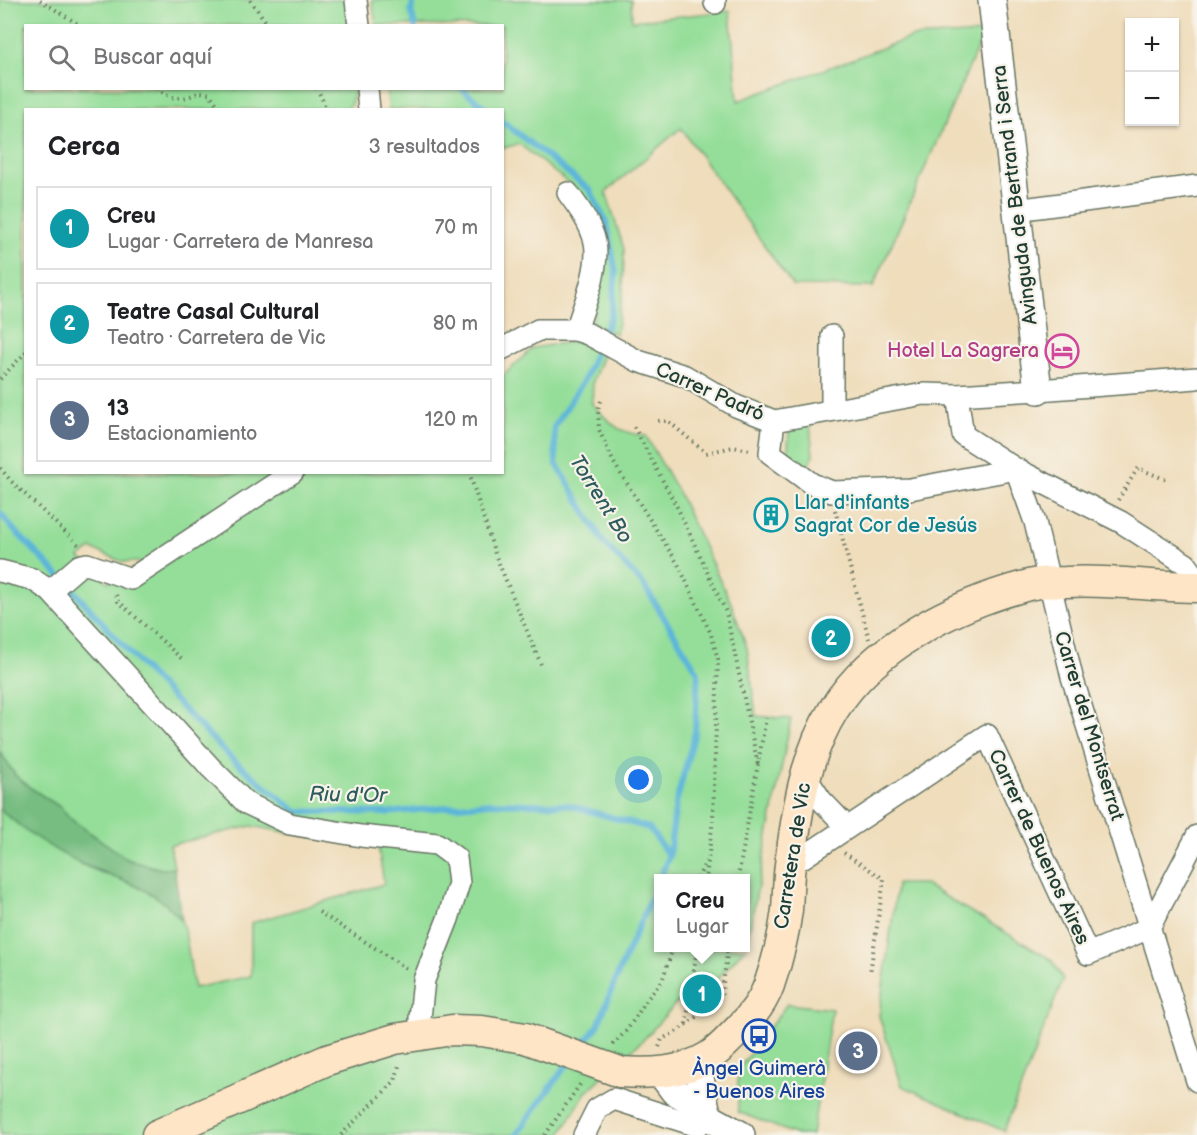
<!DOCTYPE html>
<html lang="es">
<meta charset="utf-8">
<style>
:root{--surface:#fff;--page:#f2f2f2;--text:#202124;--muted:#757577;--line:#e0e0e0;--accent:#db2777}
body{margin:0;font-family:"Balsamiq Sans",sans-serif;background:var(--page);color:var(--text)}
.controls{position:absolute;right:18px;top:18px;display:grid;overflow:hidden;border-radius:0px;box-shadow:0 2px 4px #0004}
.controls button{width:54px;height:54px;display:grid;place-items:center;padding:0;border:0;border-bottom:2px solid var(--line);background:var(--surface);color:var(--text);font:30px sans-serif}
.you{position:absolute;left:639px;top:780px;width:21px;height:21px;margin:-15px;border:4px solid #fff;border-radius:50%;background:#1a73e8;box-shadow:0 0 0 9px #1a73e833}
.badge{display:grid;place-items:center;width:39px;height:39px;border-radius:50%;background:var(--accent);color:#fff;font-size:20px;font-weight:700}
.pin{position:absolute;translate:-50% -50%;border:3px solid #fff;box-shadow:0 2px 6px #0006}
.popup{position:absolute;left:654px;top:874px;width:96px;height:78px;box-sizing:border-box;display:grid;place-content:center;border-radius:0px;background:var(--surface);filter:drop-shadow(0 2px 4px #0005);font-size:20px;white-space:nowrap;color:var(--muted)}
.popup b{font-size:22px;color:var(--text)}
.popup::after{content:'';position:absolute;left:50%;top:100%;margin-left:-12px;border:12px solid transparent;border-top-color:var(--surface)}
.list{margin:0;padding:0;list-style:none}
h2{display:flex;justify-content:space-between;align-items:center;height:78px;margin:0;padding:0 24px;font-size:26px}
h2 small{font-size:20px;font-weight:400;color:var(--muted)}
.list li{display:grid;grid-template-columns:39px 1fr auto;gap:18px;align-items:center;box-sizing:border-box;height:84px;margin:0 12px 12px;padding:0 12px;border:2px solid var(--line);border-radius:0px}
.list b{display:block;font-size:22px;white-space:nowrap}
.list p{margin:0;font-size:20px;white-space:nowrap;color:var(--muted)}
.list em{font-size:20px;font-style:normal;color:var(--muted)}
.icon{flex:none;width:33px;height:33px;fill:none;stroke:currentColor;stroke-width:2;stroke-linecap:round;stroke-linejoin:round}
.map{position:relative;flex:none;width:1197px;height:1135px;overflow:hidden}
.search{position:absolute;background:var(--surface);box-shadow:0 2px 4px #0004;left:24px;top:24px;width:480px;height:66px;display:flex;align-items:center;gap:15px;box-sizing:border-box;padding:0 21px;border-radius:0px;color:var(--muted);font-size:22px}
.panel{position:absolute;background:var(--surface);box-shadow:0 2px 4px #0004;left:24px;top:108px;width:480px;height:366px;border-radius:0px}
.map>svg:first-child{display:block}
.green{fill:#94de99;stroke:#5a8e66;stroke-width:1.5}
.forest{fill:#77bd81;stroke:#4b7d5a;stroke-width:1.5}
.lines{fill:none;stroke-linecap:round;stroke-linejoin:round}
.stream{stroke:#5cb5d9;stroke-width:6}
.minor-casing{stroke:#687563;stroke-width:24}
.tertiary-casing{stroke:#687563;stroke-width:30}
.secondary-casing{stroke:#687563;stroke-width:33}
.path{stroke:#687563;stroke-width:4;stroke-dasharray:1.5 4.5;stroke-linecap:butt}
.minor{stroke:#fff;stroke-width:21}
.tertiary{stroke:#fff;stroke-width:27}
.secondary{stroke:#fee5c5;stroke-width:30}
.secondary-bridge-casing{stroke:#687563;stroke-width:33;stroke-linecap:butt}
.secondary-bridge{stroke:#fee5c5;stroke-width:30}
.labels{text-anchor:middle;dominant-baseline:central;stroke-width:4.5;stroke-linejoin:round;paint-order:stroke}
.street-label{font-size:20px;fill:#1f3d34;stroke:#f7f3e8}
.hotel-label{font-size:20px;fill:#b23c85;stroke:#f7f3e8;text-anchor:end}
.culture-label{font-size:20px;fill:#0d838f;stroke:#f7f3e8;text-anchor:start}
.transit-label{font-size:20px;fill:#164399;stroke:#f7f3e8}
.water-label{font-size:21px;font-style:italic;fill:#2e5b5d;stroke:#f7f3e8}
</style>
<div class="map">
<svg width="1197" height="1135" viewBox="0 0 1197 1135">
<rect width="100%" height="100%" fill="#f7f3e8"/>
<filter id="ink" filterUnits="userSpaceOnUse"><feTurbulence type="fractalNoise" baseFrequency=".0167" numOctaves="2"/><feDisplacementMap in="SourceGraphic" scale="12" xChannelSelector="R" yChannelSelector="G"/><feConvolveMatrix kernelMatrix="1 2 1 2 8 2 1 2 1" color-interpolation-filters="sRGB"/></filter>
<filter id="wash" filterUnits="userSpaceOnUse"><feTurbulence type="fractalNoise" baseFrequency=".008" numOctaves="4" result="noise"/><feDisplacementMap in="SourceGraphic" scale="24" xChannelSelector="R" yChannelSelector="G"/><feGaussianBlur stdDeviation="1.35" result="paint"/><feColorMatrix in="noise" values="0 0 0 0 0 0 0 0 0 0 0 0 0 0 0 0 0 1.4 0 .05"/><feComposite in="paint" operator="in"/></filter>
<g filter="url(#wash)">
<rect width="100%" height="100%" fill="#efddbb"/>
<g class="green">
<path d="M0,0H347L350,25L26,26V88L354,89L351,104L347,109L26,110V472L280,473L145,562H123L92,549L79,557L108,582L286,487L308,473L502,472L503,376L533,348L577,341L603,355L593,381L592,404C614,426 614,431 646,436L678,492L731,603L747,648L756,716L791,719L746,947V878H658V948H745L712,985L678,1001L645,1038L586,1092L560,1135H0V809C23,830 51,848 79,863C109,879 164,888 181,920C187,931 191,973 194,988L251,976V923L384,884L376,834L313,837L251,826L170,845L174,868L161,869L129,860L72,820L60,807L29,787L15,775L0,752Z"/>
<path d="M372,0H631L632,21L730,11L738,101L912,37L984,33L873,287L793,286L681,128L606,192L624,249L623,292L616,334L592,323L605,267L603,241L581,193L519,144L503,148L502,110L389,109L386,89L502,88V26L376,25Z"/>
<path d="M810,425L813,455L807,468L788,453L789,426Z"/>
<path d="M897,884H924L1052,960L1063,979L1004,1131L902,1086L879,1016Z"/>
<path d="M787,1004L832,1009L812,1135H797L738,1112V1070Z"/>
</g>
<path class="forest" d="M0,752L15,775L29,787L60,807L72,820L129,860L161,869L174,868L182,921C163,895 128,881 97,870C91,868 85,866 80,863C51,849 23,830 0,809Z"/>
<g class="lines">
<g class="stream">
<path d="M414,0L411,11L415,26"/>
<path d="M461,88L488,110"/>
<path d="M502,121L590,190L606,222L616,272L611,316L584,380L554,427L556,463L604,543L643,584L698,672L695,732L676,803L669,856"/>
<path d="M0,513L13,529L73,590L148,673L233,760L296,811L386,813L490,803L568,805L649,828L669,856L660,878"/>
<path d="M580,1048L598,1026L617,976L658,882"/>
<path d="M516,1135L568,1063"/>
</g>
</g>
</g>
<g filter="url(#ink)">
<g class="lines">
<g class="minor-casing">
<g id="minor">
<path d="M356,0L359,26"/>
<path d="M715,0V3"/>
<path d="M367,88L369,110"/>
<path d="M568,193C579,208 591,224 595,242C600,267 584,306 576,330"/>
<path d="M1016,210L1197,186"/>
<path d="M832,336V409"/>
<path d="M502,349L538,330H576L588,334L638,361L685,376L736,406L774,421L924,394L957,395L1038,390L1197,378"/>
<path d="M957,395L963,435L1016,469L1121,522L1186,564L1197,579"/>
<path d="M774,421L770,453L812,484L832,492L910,489L1016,469"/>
<path d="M1016,469L1035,522L1072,677L1197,1081"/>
<path d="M0,571L32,579L50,591L211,768L246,803L290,824L361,836L437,844L456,858L459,883L448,919L424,980L420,1018L421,1034"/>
<path d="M50,591L79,566L87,564L131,579L293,472"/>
<path d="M805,776L821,800L847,827"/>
<path d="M790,866L987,735L1088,954L1149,928"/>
<path d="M1149,928L1197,836"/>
<path d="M584,1135L597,1109L614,1099L698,1126"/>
</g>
</g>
<g class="tertiary-casing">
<g id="tertiary">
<path d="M992,0L1038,390"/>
<path d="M697,1062L706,1109L710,1118L741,1135"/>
<path d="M660,1072L674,1091L706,1109"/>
</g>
</g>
<g class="secondary-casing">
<g id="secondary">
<path d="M620,1072C650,1074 682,1073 708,1057C720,1050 729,1039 739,1029C751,1017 763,1002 769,985C777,962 784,934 787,910C788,895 788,880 790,865C797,811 805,755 834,709C874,645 955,605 1025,586C1038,582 1052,582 1066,582C1110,579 1153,587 1197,587"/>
<path d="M157,1135L327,1060L395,1039L452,1030L482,1031L525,1038"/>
</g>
</g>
<g class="path">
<path d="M40,0L81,26"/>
<path d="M250,0L269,26"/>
<path d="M157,88C172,101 184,100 200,92L210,94L221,110"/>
<path d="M317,88L327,110"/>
<path d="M0,379L26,352"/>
<path d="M601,401L598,409L599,430L614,463L678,564L711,634L718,659L713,819L706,878"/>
<path d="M658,421H668L706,453L733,447L751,450"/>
<path d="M634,427L678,509L726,612L758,765"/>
<path d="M0,468L11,481L81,547"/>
<path d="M469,472L495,554L542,667"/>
<path d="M1118,500L1138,468L1169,481"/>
<path d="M835,510L869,639"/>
<path d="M116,595L118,601L182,659"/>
<path d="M844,853L884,879L870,973"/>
<path d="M698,878L706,861"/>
<path d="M738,878L766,718"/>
<path d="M319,912L409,970"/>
<path d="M686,1024L697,948"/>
<path d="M613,1045L627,1030L648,998L662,981L673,948"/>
<path d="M659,1047L662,1039L676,1032L721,998L728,948"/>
<path d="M341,1135L395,1081L400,1062"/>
<path d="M545,1135L581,1083"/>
</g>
<use href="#minor" class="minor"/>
<use href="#tertiary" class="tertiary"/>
<use href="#secondary" class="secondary"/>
<g class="secondary-bridge-casing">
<path id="secondary-bridge" d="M525,1038L620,1072"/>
</g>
<use href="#secondary-bridge" class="secondary-bridge"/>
</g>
</g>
<defs>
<g id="hotel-ring" transform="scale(1.725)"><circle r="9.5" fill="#f7f3e8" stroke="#d1479c" stroke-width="1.5"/><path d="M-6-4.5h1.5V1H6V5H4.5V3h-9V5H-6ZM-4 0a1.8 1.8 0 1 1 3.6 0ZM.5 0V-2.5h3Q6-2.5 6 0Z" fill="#d1479c"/></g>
<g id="building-ring" transform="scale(1.725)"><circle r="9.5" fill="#f7f3e8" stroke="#0f9aa8" stroke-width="1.5"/><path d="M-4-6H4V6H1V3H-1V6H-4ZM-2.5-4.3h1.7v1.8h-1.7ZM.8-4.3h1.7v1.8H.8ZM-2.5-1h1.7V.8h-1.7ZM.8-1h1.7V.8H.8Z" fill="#0f9aa8"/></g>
<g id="bus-ring" transform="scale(1.725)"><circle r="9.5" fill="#f7f3e8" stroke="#1a4fb4" stroke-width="1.5"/><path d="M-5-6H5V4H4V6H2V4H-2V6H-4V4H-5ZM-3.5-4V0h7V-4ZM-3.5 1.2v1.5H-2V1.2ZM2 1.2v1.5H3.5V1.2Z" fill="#1a4fb4"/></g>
</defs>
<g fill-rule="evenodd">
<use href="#hotel-ring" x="1062" y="351"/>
<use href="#building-ring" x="771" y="515"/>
<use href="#bus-ring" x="759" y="1036"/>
</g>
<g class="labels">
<g class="street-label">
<text transform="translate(1015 195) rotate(-97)">Avinguda de Bertrand i Serra</text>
<text transform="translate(710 392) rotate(24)">Carrer Padró</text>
<text transform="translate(1089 726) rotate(73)">Carrer del Montserrat</text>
<text transform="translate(1039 847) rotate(65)">Carrer de Buenos Aires</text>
<text transform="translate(793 856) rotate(-81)">Carretera de Vic</text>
</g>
<g class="hotel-label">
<text x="1039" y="351">Hotel La Sagrera</text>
</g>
<g class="culture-label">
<text x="794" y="503">Llar d'infants<tspan x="794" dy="23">Sagrat Cor de Jesús</tspan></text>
</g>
<g class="transit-label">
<text x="759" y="1069">Àngel Guimerà<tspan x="759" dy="23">- Buenos Aires</tspan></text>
</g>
<g class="water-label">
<text transform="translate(601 499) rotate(58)">Torrent Bo</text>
<text transform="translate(348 795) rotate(1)">Riu d'Or</text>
</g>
</g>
</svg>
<div class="controls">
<button>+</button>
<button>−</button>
</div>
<div class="you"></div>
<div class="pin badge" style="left:702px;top:994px;background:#0f9aa8">1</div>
<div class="popup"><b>Creu</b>Lugar</div>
<div class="pin badge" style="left:831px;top:638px;background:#0f9aa8">2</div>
<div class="pin badge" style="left:858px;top:1051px;background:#5c6f8a">3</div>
<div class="search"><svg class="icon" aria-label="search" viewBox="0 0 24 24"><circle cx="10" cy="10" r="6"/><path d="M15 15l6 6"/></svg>Buscar aquí</div>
<section class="panel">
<h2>Cerca<small>3 resultados</small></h2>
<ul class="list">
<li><span class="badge" style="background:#0f9aa8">1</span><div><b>Creu</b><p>Lugar · Carretera de Manresa</p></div><em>70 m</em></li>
<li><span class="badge" style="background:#0f9aa8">2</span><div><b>Teatre Casal Cultural</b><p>Teatro · Carretera de Vic</p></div><em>80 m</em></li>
<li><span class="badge" style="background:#5c6f8a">3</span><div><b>13</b><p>Estacionamiento</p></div><em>120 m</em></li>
</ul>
</section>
</div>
